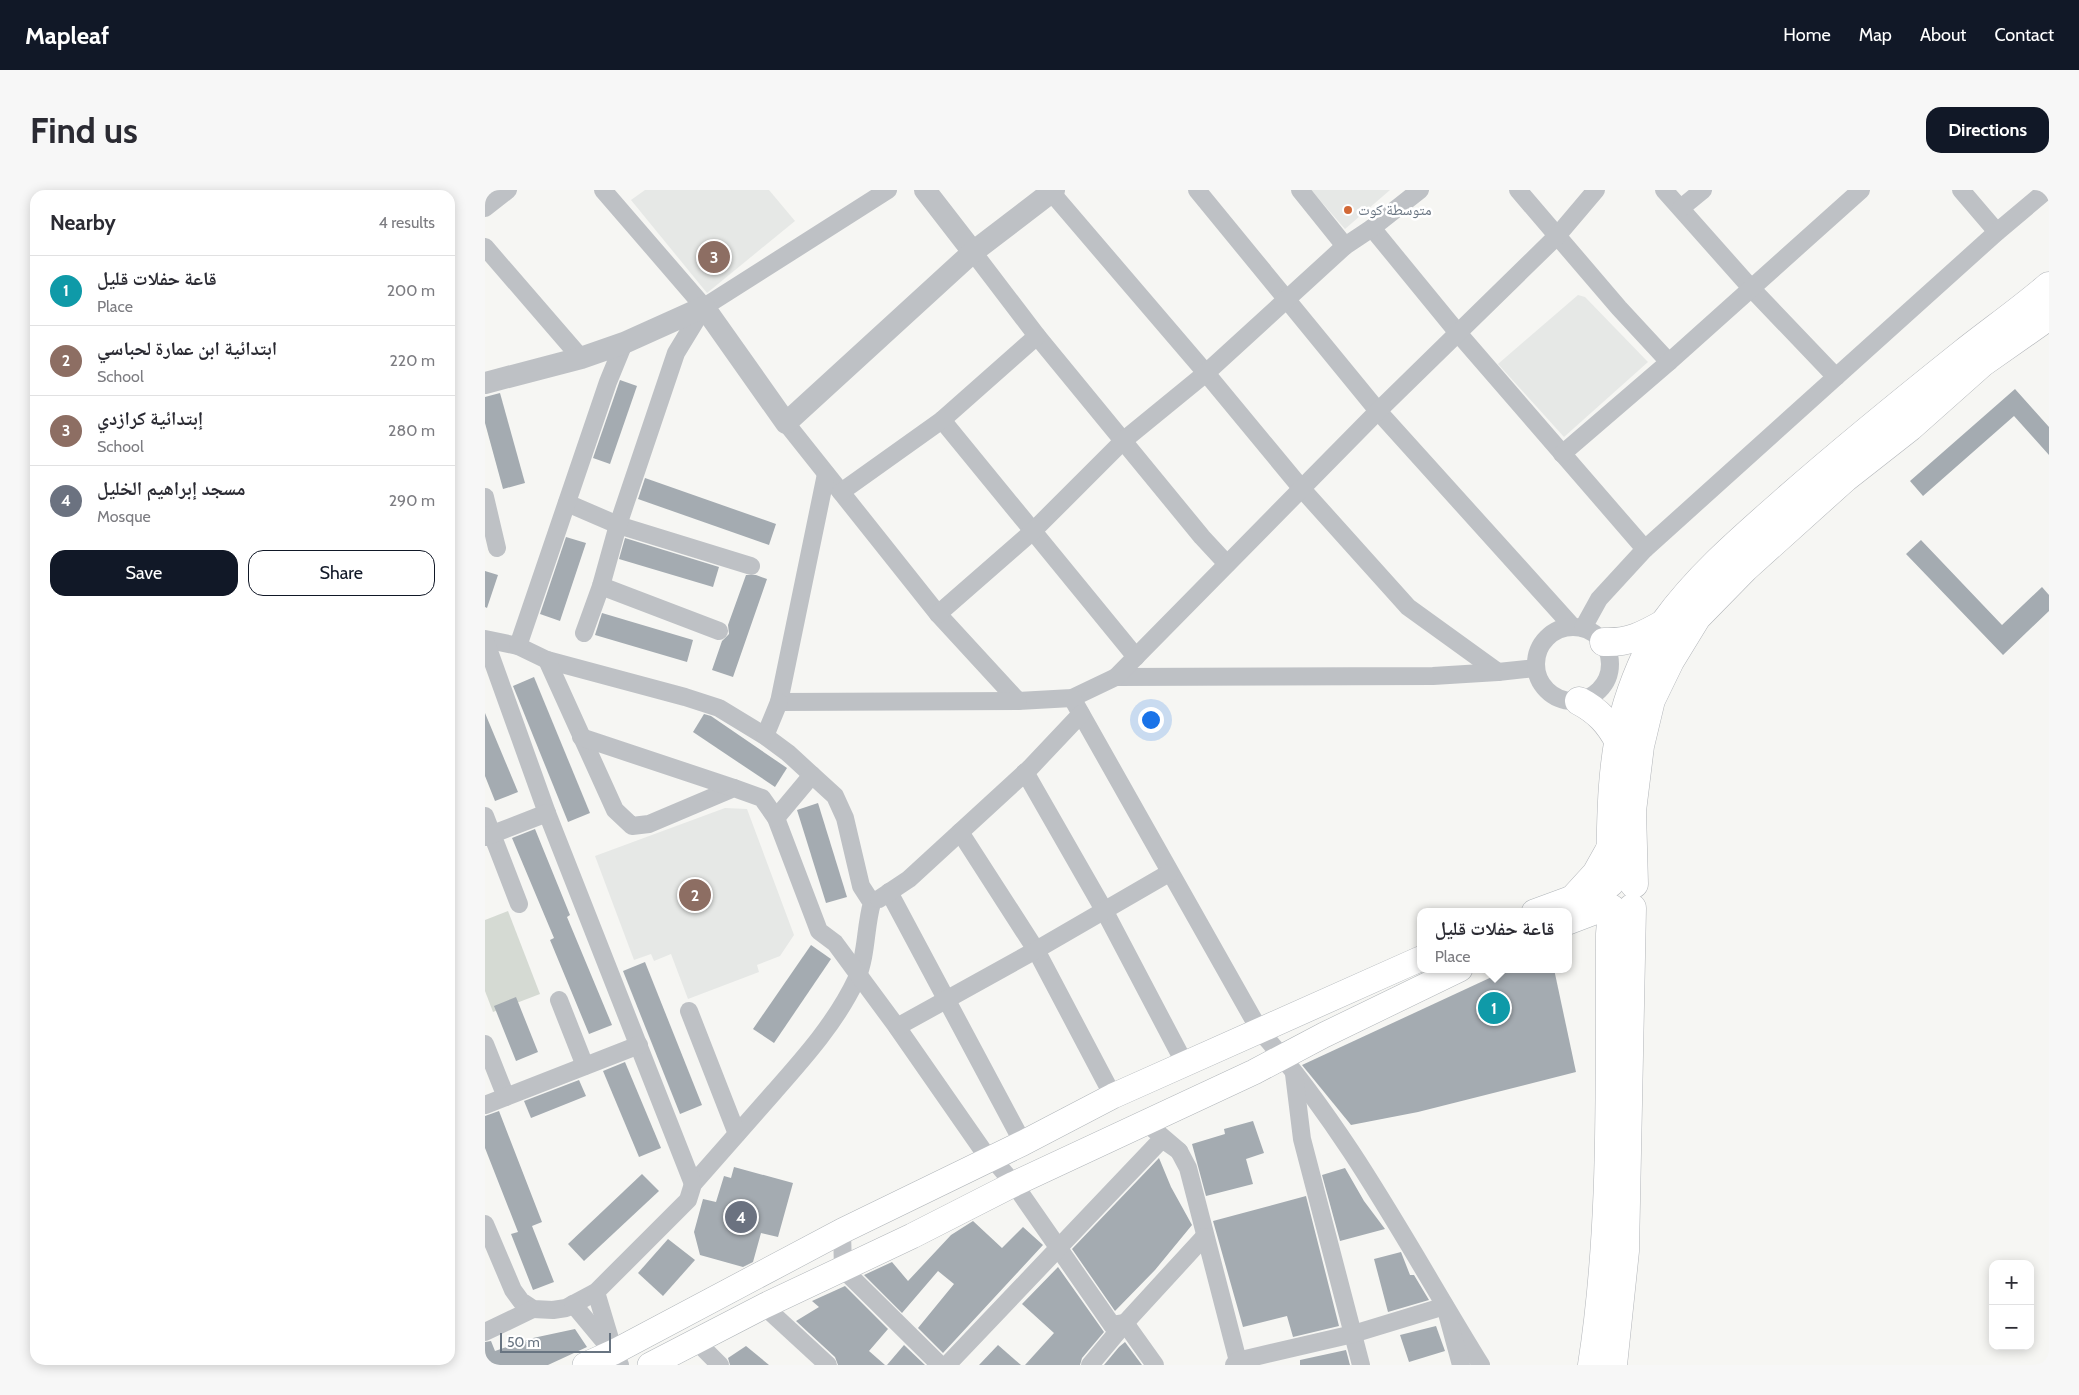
<!DOCTYPE html>
<meta charset="utf-8">
<style>
:root{--surface:#fff;--page:#f7f7f7;--text:#2b2b33;--muted:#7c7c81;--line:#e1e1e2;--accent:#111827}
body{margin:0;font-family:Cabin,"Noto Naskh Arabic",sans-serif;background:var(--page);color:var(--text)}
.controls{position:absolute;right:15px;bottom:15px;display:grid;overflow:hidden;border-radius:10px;box-shadow:0 2px 12px #0003}
.controls button{width:45px;height:45px;display:grid;place-items:center;padding:0;border:0;border-bottom:1px solid var(--line);background:var(--surface);color:var(--text);font:25px sans-serif}
.scale{position:absolute;left:15px;bottom:12px;width:111px;box-sizing:border-box;padding-left:5px;border:2px solid #687481;border-top:0;font-size:14px;line-height:18px;white-space:nowrap;color:#687481;-webkit-text-stroke:4px #fff;paint-order:stroke}
.you{position:absolute;left:665px;top:529px;width:18px;height:18px;margin:-12px;border:4px solid #fff;border-radius:50%;background:#1a73e8;box-shadow:0 0 0 8px #1a73e833}
.badge{display:grid;place-items:center;width:32px;height:32px;border-radius:50%;background:var(--accent);color:#fff;font-size:16px;font-weight:700}
.pin{position:absolute;translate:-50% -50%;border:2px solid #fff;box-shadow:0 1px 5px #0006}
.popup{position:absolute;left:932px;top:718px;width:155px;height:65px;box-sizing:border-box;display:grid;place-content:center;border-radius:10px;background:var(--surface);filter:drop-shadow(0 1px 4px #0005);font-size:16px;white-space:nowrap;color:var(--muted)}
.popup b{font-size:19px;color:var(--text)}
.popup::after{content:'';position:absolute;left:50%;top:100%;margin-left:-10px;border:10px solid transparent;border-top-color:var(--surface)}
.list{margin:0;padding:0;list-style:none}
h2{display:flex;justify-content:space-between;align-items:center;height:65px;margin:0;padding:0 20px;font-size:21px}
h2 small{font-size:16px;font-weight:400;color:var(--muted)}
.list li{display:grid;grid-template-columns:32px 1fr auto;gap:15px;align-items:center;box-sizing:border-box;height:70px;padding:0 20px;border-top:1px solid var(--line)}
.list b{display:block;font-size:19px;white-space:nowrap}
.list p{margin:0;font-size:16px;white-space:nowrap;color:var(--muted)}
.list em{font-size:16px;font-style:normal;color:var(--muted)}
.actions{display:flex;gap:10px;padding:15px 20px}
.actions a{flex:1;padding:11px 0;border:1px solid var(--accent);border-radius:15px;text-align:center;font-size:18px;color:var(--accent)}
.actions .main{background:var(--accent);color:#fff}
.map{position:relative;flex:none;width:1564px;height:1175px;overflow:hidden;border-radius:15px}
header{display:flex;align-items:center;gap:30px;box-sizing:border-box;height:70px;padding:0 25px;background:var(--accent);color:#fff}
header strong{font-size:24px}
nav{display:flex;gap:28px;margin-inline-start:auto;font-size:18px}
.intro{display:flex;align-items:center;justify-content:space-between;box-sizing:border-box;height:120px;padding:0 30px}
h1{margin:0;font-size:35px}
.button{padding:12px 22px;border-radius:15px;background:var(--accent);color:#fff;font-size:18px;font-weight:700}
main{display:flex;gap:30px;padding:0 30px}
aside{flex:1;background:var(--surface);border-radius:15px;box-shadow:0 2px 12px #0003}
.map>svg:first-child{display:block}
.built{fill:#e6e8e6}
.green{fill:#d5dad3}
.building{fill:#a4abb1}
.lines{fill:none;stroke-linecap:round;stroke-linejoin:round}
.secondary-casing{stroke:#b0b5b9;stroke-width:26}
.trunk-casing{stroke:#b1b4b8;stroke-width:29}
.minor{stroke:#bec1c5;stroke-width:18}
.tertiary{stroke:#bec1c5;stroke-width:22}
.secondary{stroke:#fff;stroke-width:25}
.trunk{stroke:#fff;stroke-width:28}
.poi-dot{fill:#d26937;stroke:#fff;stroke-width:2}
.labels{text-anchor:middle;dominant-baseline:central;stroke-width:5;stroke-linejoin:round;paint-order:stroke}
.poi-label{font-size:15px;fill:#687481;stroke:#fff;text-anchor:start}
</style>
<header>
<strong>Mapleaf</strong>
<nav><a>Home</a><a>Map</a><a>About</a><a>Contact</a></nav>
</header>
<div class="intro"><h1>Find us</h1><a class="button">Directions</a></div>
<main>
<aside>
<h2>Nearby<small>4 results</small></h2>
<ul class="list">
<li><span class="badge" style="background:#0f9aa8">1</span><div><b>قاعة حفلات قليل</b><p>Place</p></div><em>200 m</em></li>
<li><span class="badge" style="background:#8d6e63">2</span><div><b>ابتدائية ابن عمارة لحباسي</b><p>School</p></div><em>220 m</em></li>
<li><span class="badge" style="background:#8d6e63">3</span><div><b>إبتدائية كرازدي</b><p>School</p></div><em>280 m</em></li>
<li><span class="badge" style="background:#6b7280">4</span><div><b>مسجد إبراهيم الخليل</b><p>Mosque</p></div><em>290 m</em></li>
</ul>
<div class="actions"><a class="main">Save</a><a>Share</a></div>
</aside>
<div class="map">
<svg width="1564" height="1175" viewBox="0 0 1564 1175">
<rect width="100%" height="100%" fill="#f6f6f3"/>
<g class="built">
<path d="M160,0H284L310,31L222,103L146,10Z"/>
<path d="M826,0H905L860,39Z"/>
<path d="M1093,105L1100,107L1163,172L1079,247L1013,174Z"/>
<path d="M240,618L262,619L309,745L295,766L272,775L274,782L203,809L186,764L169,771L166,764L149,770L110,666Z"/>
</g>
<path class="green" d="M23,721L55,804L8,822L0,801V730Z"/>
<g class="building">
<path d="M135,190L152,196L125,274L108,268Z"/>
<path d="M1530,199L1564,237V265L1529,226L1438,306L1425,291Z"/>
<path d="M15,203L40,293L18,299L0,233V207Z"/>
<path d="M160,288L291,334L284,355L153,309Z"/>
<path d="M81,347L101,353L75,431L55,424Z"/>
<path d="M140,348L234,377L228,397L134,369Z"/>
<path d="M1436,350L1517,435L1557,397L1564,405V421L1518,465L1421,364Z"/>
<path d="M0,381L13,385L2,418L0,417Z"/>
<path d="M261,385H271L282,389L248,487L227,480L237,451L244,444L243,435Z"/>
<path d="M117,423L208,450L202,472L110,445Z"/>
<path d="M49,487L105,623L83,632L28,496Z"/>
<path d="M0,523L33,602L10,611L0,586Z"/>
<path d="M219,524L226,526L302,578L290,597L208,542Z"/>
<path d="M333,613L362,707L341,713L312,620Z"/>
<path d="M50,639L85,725L82,727L127,835L104,844L65,750L69,748L27,648Z"/>
<path d="M326,755L346,769L289,853L268,839Z"/>
<path d="M160,772L217,915L195,924L138,781Z"/>
<path d="M1024,779H1069L1091,882L933,922L866,935L817,875Z"/>
<path d="M31,807L53,862L31,871L9,816Z"/>
<path d="M140,872L176,958L154,967L118,881Z"/>
<path d="M94,890L101,906L46,928L39,911Z"/>
<path d="M14,921L57,1032L47,1036L69,1092L48,1100L26,1044L33,1042L0,958V926Z"/>
<path d="M768,931L779,963L761,969L768,994L721,1006L707,954L740,944L739,939Z"/>
<path d="M674,968L686,997L707,1035L670,1080L630,1121L587,1059Z"/>
<path d="M249,977L308,993L293,1047L276,1043L268,1072L258,1077L215,1065L209,1042L218,1009L231,1012L239,986L246,988Z"/>
<path d="M860,978L879,1011L900,1039L855,1051L837,985Z"/>
<path d="M157,984L174,1001L99,1071L83,1054Z"/>
<path d="M821,1006L854,1136L808,1147L802,1126L758,1137L728,1031Z"/>
<path d="M488,1031L517,1058L538,1037L558,1055L458,1163L433,1138L469,1094L453,1081L417,1123L379,1085L407,1072L423,1091L466,1045Z"/>
<path d="M183,1049L210,1070L178,1106L153,1083Z"/>
<path d="M916,1062L925,1085H929L944,1110L903,1122L889,1069Z"/>
<path d="M573,1077L619,1142L597,1168L595,1175H540L569,1143L537,1114Z"/>
<path d="M360,1096L403,1139L384,1161L400,1175H353L350,1167L311,1131L334,1117L327,1111Z"/>
<path d="M951,1136L960,1161L924,1172L915,1145Z"/>
<path d="M90,1139L102,1157L63,1175H0V1152L6,1151L10,1161L48,1148Z"/>
<path d="M640,1152L657,1175H619L634,1157Z"/>
<path d="M419,1155L440,1175H402Z"/>
<path d="M513,1155L536,1175H494Z"/>
<path d="M261,1156L284,1175H245L243,1168Z"/>
<path d="M861,1160L865,1175H815V1170Z"/>
</g>
<g class="lines">
<g class="secondary-casing">
<g id="secondary">
<path d="M1049,722L1109,700"/>
<path d="M1083,732L1125,716"/>
<path d="M100,1175L129,1162L357,1041L538,953L628,906L935,769"/>
<path d="M165,1175L279,1116L427,1046L529,994L769,882L839,845L975,779"/>
</g>
</g>
<g class="trunk-casing">
<g id="trunk">
<path d="M1119,452C1144,453 1159,445 1180,433"/>
<path d="M1094,511C1113,521 1124,533 1134,552"/>
<path d="M1125,693C1126,638 1125,578 1139,525C1147,495 1163,456 1180,432C1214,385 1259,347 1302,309C1359,259 1418,211 1477,164C1506,141 1536,120 1564,96"/>
<path d="M1149,694L1147,621L1155,556L1166,510L1185,471L1212,427L1260,378L1360,288L1425,237L1497,173L1564,126"/>
<path d="M1090,707L1111,684L1125,659"/>
<path d="M1107,1175C1129,1033 1124,887 1125,744L1127,719"/>
<path d="M1128,1175L1140,1061L1147,718"/>
</g>
</g>
<g class="minor">
<path d="M118,0L219,117"/>
<path d="M712,0L893,221L1087,436"/>
<path d="M815,0L860,56"/>
<path d="M1033,0L1134,118L1184,172"/>
<path d="M1179,0L1266,98L1351,187"/>
<path d="M1476,0L1512,42"/>
<path d="M566,2L721,183L817,299L923,417L1013,482"/>
<path d="M0,18L23,0"/>
<path d="M1196,18L1218,0"/>
<path d="M887,38L973,143L1160,359"/>
<path d="M0,57L96,168"/>
<path d="M488,62L552,146L717,347L742,374"/>
<path d="M457,230L651,467"/>
<path d="M301,233L453,424L533,511L587,508L631,487L948,486L1013,482L1051,478"/>
<path d="M1077,264L1184,172L1376,0"/>
<path d="M341,284L294,512L533,511"/>
<path d="M356,302L457,230L552,146"/>
<path d="M0,307L12,358"/>
<path d="M82,313L133,335L266,376"/>
<path d="M116,396L234,441"/>
<path d="M453,424L548,341L639,250L721,183L860,56L887,38L935,0"/>
<circle cx="1088" cy="474" r="37"/>
<path d="M1098,438L1114,409L1160,359L1512,42L1562,0"/>
<path d="M99,443L116,396L133,335L191,163L219,117L403,0"/>
<path d="M0,449L33,456L62,470L200,507L234,518L280,546L303,563L350,606L360,628L376,696L387,713C380,737 382,764 372,788C352,831 320,867 289,902C262,933 235,963 208,994L203,1010L111,1102L81,1118L68,1120L48,1119L36,1111L28,1100L0,1034"/>
<path d="M0,450L62,623L208,994"/>
<path d="M33,456L123,192L139,153"/>
<path d="M62,470L130,620L147,636L164,634L249,598L277,608L291,628L334,741L350,753L412,837L499,962L507,968L529,994L627,1135L640,1133L670,1175"/>
<path d="M631,487L893,221L1072,46L1111,0"/>
<path d="M587,508L775,841C864,941 926,1062 996,1175"/>
<path d="M280,546L294,512"/>
<path d="M96,547L249,598"/>
<path d="M540,582L619,720L700,874"/>
<path d="M0,626L34,714"/>
<path d="M291,628L327,585"/>
<path d="M475,642L551,760L628,906"/>
<path d="M0,647L62,623"/>
<path d="M404,702L538,953"/>
<path d="M394,709L424,689L545,578L596,524"/>
<path d="M74,810L100,876"/>
<path d="M204,821L252,944"/>
<path d="M412,837L551,760L684,683"/>
<path d="M0,854L21,907"/>
<path d="M809,884L817,949L876,1175"/>
<path d="M0,915L154,855"/>
<path d="M694,961L703,978L754,1175"/>
<path d="M357,1041L358,1079L455,1175"/>
<path d="M111,1102L129,1162L135,1175"/>
<path d="M88,1114L123,1156"/>
<path d="M279,1116L343,1175"/>
<path d="M0,1142L48,1119"/>
<path d="M211,1151L235,1175"/>
<path d="M462,1175L677,949L694,961L660,932"/>
<path d="M605,1175L640,1133L719,1047"/>
<path d="M749,1175L752,1171L868,1144L960,1116L976,1175"/>
</g>
<g class="tertiary">
<path d="M440,0L488,62"/>
<path d="M0,193L96,168L139,153L219,117L301,233L488,62L569,0"/>
</g>
<use href="#secondary" class="secondary"/>
<use href="#trunk" class="trunk"/>
</g>
<circle class="poi-dot" cx="863" cy="20" r="5"/>
<g class="labels">
<g class="poi-label">
<text x="873" y="20">متوسطة كوت</text>
</g>
</g>
</svg>
<div class="controls">
<button>+</button>
<button>−</button>
</div>
<div class="scale">50 m</div>
<div class="you"></div>
<div class="pin badge" style="left:1009px;top:818px;background:#0f9aa8">1</div>
<div class="popup"><b>قاعة حفلات قليل</b>Place</div>
<div class="pin badge" style="left:210px;top:705px;background:#8d6e63">2</div>
<div class="pin badge" style="left:229px;top:67px;background:#8d6e63">3</div>
<div class="pin badge" style="left:256px;top:1027px;background:#6b7280">4</div>
</div>
</main>
